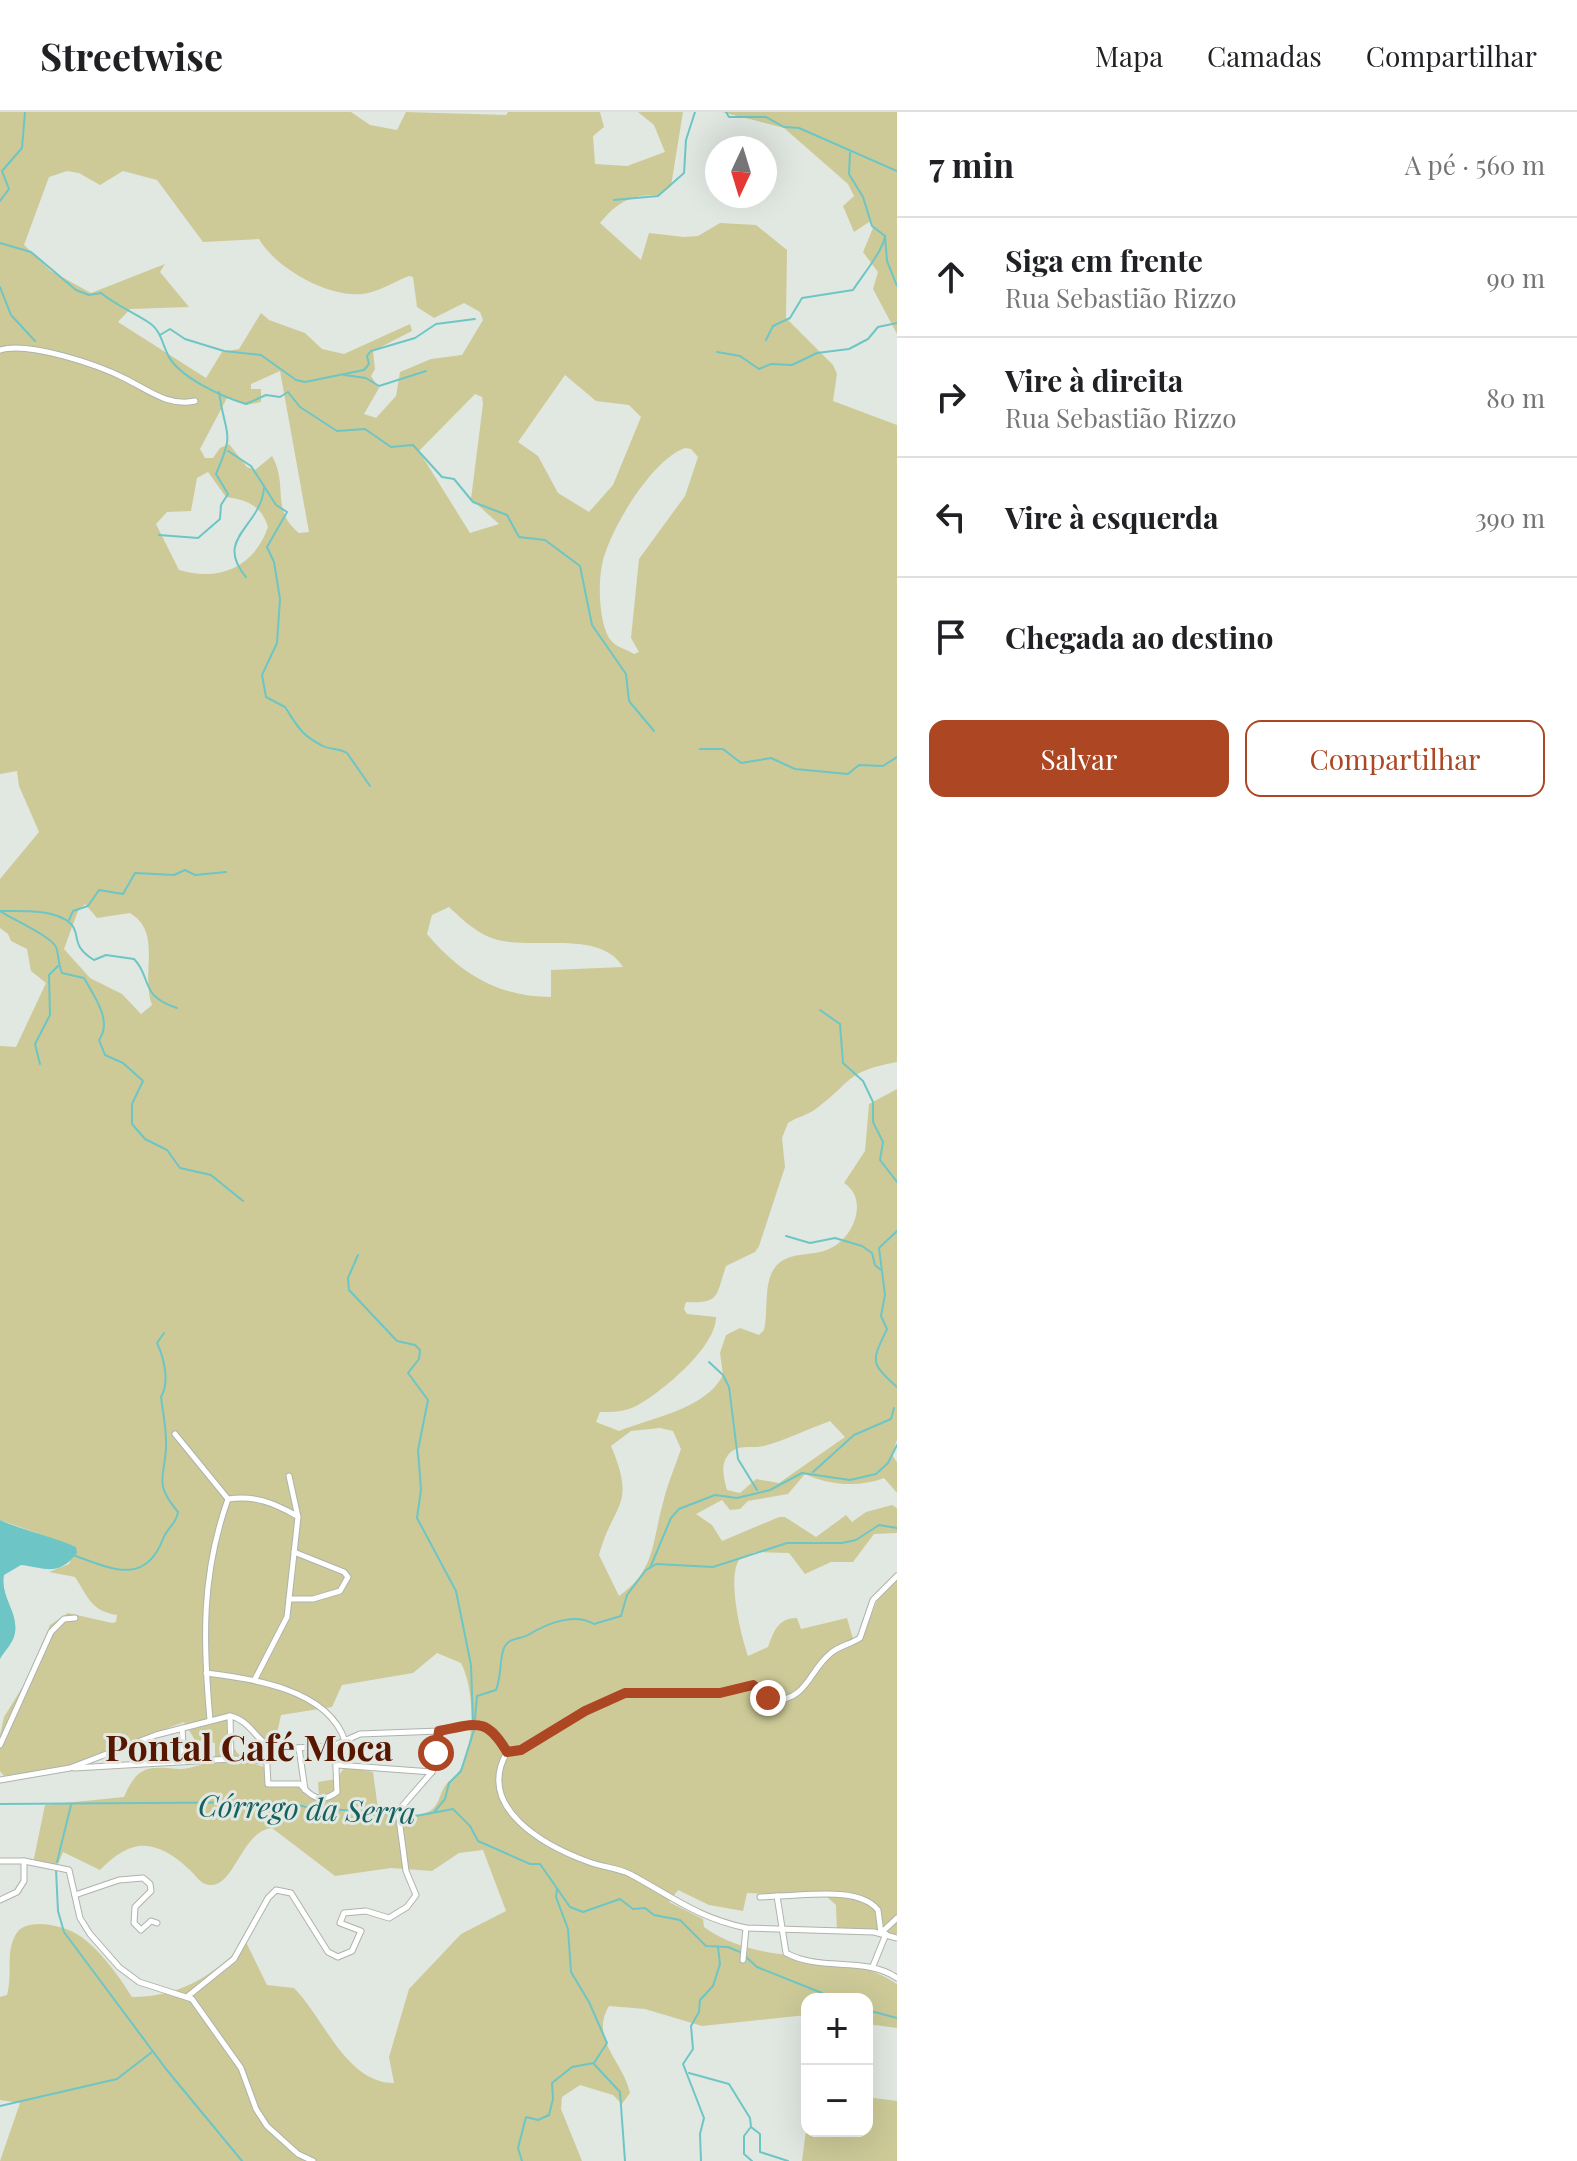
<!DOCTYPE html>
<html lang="pt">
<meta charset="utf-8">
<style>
:root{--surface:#fff;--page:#f2f2f2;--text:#202124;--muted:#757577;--line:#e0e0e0;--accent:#ad4622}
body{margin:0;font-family:"Playfair Display",serif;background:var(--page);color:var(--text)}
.controls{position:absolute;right:24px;bottom:24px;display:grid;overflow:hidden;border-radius:16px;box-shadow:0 8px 32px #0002}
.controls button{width:72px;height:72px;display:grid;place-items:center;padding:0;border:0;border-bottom:2px solid var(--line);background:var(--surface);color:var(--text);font:40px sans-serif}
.compass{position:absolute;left:705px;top:24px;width:72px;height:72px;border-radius:50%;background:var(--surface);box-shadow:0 8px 32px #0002;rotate:184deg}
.stop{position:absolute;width:24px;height:24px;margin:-18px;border:6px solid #ad4622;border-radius:50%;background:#fff}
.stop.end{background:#ad4622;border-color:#fff;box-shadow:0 2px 8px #0008}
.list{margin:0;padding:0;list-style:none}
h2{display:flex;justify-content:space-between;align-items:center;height:104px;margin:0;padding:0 32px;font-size:34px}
h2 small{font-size:26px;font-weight:400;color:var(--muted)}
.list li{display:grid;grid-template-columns:52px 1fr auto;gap:24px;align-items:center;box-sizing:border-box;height:120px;padding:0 32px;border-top:2px solid var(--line)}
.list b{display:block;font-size:30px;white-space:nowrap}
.list p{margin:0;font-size:26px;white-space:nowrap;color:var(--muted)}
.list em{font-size:26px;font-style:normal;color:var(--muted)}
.actions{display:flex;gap:16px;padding:24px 32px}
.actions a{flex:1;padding:18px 0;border:2px solid var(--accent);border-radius:16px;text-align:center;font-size:28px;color:var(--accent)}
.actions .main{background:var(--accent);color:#fff}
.icon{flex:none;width:44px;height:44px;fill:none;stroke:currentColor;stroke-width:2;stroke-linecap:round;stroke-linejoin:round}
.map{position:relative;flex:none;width:897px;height:2049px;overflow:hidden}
header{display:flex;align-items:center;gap:48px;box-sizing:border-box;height:112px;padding:0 40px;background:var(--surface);border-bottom:2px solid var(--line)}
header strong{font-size:38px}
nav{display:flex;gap:44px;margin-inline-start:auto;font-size:28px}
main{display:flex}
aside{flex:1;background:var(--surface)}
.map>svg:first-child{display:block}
.green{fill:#cdca98;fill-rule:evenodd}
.water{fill:#6dc6c5}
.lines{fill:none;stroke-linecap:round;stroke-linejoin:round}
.stream{stroke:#6dc6c5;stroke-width:2}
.minor-casing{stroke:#adb3ad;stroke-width:7}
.minor{stroke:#fff;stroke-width:5}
.route{stroke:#ad4622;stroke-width:10}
.labels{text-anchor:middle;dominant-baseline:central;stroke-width:6;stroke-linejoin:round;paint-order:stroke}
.water-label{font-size:30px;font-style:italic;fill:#14605f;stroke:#e1e8e2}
.district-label{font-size:36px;font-weight:bold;fill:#571600;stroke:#e1e8e2}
</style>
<header>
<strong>Streetwise</strong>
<nav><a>Mapa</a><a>Camadas</a><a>Compartilhar</a></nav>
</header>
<main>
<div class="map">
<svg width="897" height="2049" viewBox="0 0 897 2049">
<rect width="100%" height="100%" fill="#e1e8e2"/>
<g class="green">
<path d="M0,0H351L370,13L397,18L406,0L506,3L508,0H600L604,15L593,24L595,52L627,54L665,40L654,13L638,0H683L671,74L659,83C632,82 617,90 600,111L641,148L649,121L684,125L698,124L720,111L756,113L787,138L786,206L833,253L837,262L833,289L897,313V950C845,960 854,968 817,996C808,1003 797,1005 788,1011L782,1026L785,1055L759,1134L755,1140L726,1154C716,1183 721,1192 686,1190L684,1197L687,1202L716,1205C716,1235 663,1279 638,1293C626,1300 613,1300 600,1300L596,1310L619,1319C651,1306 706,1297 723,1263L720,1241L726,1223L740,1216L759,1223L764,1218C769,1199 762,1167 778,1152C792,1139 814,1145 831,1136C854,1125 869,1087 844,1071L865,1039L869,992L897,977V1328L892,1343L897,1350V1381L884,1366C859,1376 828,1373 805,1362L788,1382L748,1389L740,1397L730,1398L722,1388L696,1402L712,1413L722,1429L779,1405H785L816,1425L846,1403L852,1410L866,1400L892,1393L897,1396V1421L874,1422L853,1450H831L805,1462L789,1441L755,1440L739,1448C727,1467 741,1523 748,1544L768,1535C774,1519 778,1506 797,1506L801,1517L847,1506L854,1530L862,1526L879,1484L897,1468V1821L895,1825L837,1819L836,1793L826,1784L747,1781L743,1799L709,1793L678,1778L669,1790L703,1807L704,1815C761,1857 842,1834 897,1872V1916L867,1912V1887H807V1903L702,1914L645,1897L609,1894C589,1926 624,1951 630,1981L622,1992L613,1983L580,1973L562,1985L561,1997L582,2049H0L20,1991L0,1988V1885L7,1883C13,1863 5,1840 16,1822C27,1804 66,1814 80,1824C100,1838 119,1864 132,1885C181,1885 212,1864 246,1830L267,1873L294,1876C324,1906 346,1971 394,1971L389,1945L409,1877L461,1822L506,1799L483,1738L459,1741L432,1759L391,1756L335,1764L272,1716C242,1719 235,1773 211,1773C201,1773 197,1765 191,1759C157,1727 133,1724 100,1758L63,1740L57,1755L33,1751L45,1693L124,1685C137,1654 148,1654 178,1657C189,1658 203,1651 215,1649V1631L195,1628L184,1610L67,1655L4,1664L0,1659V1623L4,1605L28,1566L50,1513L68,1501L112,1511L116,1510L117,1503C91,1499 88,1485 75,1465L49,1460L69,1452L76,1435L0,1408V934L16,935L46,871L31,859L27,837L11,829L8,822L0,816V767L39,720L19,674L17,659L0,662ZM67,59L79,61L100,73L123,59L157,68L203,130L259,127C276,157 333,189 368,181C382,178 396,169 409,164L413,165L417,195L434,206L464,191L480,200L483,208L462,243L431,247L400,260L396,284L376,306L364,302L379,276L371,264L375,257L373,239L412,219L410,212L344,242L322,237L305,221L269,208L261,201L239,237L222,240L206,266L118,210L130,197L189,195L160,160L165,152L91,181L51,159L24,133L49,65ZM280,259L309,420L299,421C270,398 289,374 272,344L255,358L247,355L229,332L220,336L213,346H205L200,337L227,286L246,293L261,290V277H251V272ZM565,263L596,289L629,293L641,305L613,373L589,400L558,381L538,344L518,330ZM475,282L482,285L483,292L471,387L499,412L470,421L419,339ZM685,336L691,337L698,345L685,384L639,447L631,526L639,540L634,542C625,536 616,536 609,526C599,509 598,472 602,453C608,420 652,347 685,336ZM208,360L226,385C247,388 261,393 268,415C254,455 220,470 179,458L156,412L167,400L191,399L197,366ZM85,792L97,806L130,801C163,821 140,862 152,893L141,902L122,882L90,866L64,837L78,799ZM449,795C462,807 473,818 489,825C527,841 599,815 623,855L551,858V885C498,885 460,861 427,822L432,803ZM830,1309L845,1325L779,1371L756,1367L740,1381L727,1378C724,1367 720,1353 728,1343C738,1331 750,1337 764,1334C786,1328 808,1317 830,1309ZM660,1316L673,1319L681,1337C675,1355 667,1373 663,1391C652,1429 656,1458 619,1484L599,1443C613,1391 637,1395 611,1334L631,1319ZM437,1541L461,1551C475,1578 476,1635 458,1661C455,1666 448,1669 445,1674C439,1683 439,1695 428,1700C413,1706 392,1700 378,1697L373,1660L345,1655L336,1667L318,1670L319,1684L310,1686L301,1679L299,1671H268L264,1655C240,1648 227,1636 228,1610L236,1607L274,1635L281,1603L332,1595L342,1573L413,1561Z"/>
<path d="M722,0H897V222L873,177L878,160L863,140L873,116L869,110L854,120L843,94L854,84L848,72L784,16Z"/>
<path d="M867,1985L897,1989V2049H802L807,2011V2019H867Z"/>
</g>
<path class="water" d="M0,1408C25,1419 51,1424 76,1435L77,1441C58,1465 46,1456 21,1453L4,1463C0,1487 21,1501 14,1525C11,1533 4,1540 0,1547Z"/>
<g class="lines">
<g class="stream">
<path d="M726,0L729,5H766L784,15L799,16L897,59"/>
<path d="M850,41L849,62L863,85L872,114L885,124L887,149L897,174"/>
<path d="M614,88L658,84L684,61L686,28L695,0"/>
<path d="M0,89L9,77L2,59L22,36L25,0"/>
<path d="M0,131L31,140L76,178L89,183L101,181C116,193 132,200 148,210C160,217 162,230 167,241C177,265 223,285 246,292L266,283L280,285L288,280L300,295L337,319L365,317L391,335L413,333L442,365L454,367L473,390L507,403L519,425L545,428L580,454L592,513L626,562L629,589L654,619"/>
<path d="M0,175L11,203L35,229"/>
<path d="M160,223L170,217L185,227L224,239L261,243L296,268L305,270L364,258L369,252L367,244L371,239L415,226L436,212L475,207"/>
<path d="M766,228L773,214L790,206L802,186L853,178C862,164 883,139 885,124"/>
<path d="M717,240L740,244L759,257L771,252L792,253L817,241L849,237L868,227L878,215L897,211"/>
<path d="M344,263L366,266L379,274L426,259"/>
<path d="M228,339L251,354L276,393L287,400L267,435L274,450L280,487L277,531L262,563L266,585L285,595C297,613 300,622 321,633C329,638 339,636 347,641L370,674"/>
<path d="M159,423L198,426L220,407L221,393L228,382L216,362C236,316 225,326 219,280"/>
<path d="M246,465C213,426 261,415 264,376"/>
<path d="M700,637H723L741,651L771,646L795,657L848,662L859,653L883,654L897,645"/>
<path d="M0,799C12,807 52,825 56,835C59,843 58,852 62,861L84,866C94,884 113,909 99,928L105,943L123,951L143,969L132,992V1012L145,1027L167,1038L180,1056L211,1063L243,1089"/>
<path d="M1,799C21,799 56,797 71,812C81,822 70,834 94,848L106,843L134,847C152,865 139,884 177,896"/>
<path d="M69,808L73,799L88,794L99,778L123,782L135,761L174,763L185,758L195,763L226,760"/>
<path d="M820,898L840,912L843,951L863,969L873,990V1010L883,1030L880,1048L897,1070"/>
<path d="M40,952L35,932L50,903L49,863L58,854"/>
<path d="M897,1119L879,1136L885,1183L881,1204L887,1217C872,1249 869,1250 897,1275"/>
<path d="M786,1124L810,1131L835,1126L862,1134L872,1141L875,1153L881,1158"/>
<path d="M358,1143L348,1166L349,1178L397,1229L415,1233L420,1238L419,1247L408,1261L428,1288L418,1338L421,1378L417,1406L456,1479L471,1553L473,1609"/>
<path d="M709,1250L723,1263L729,1275L738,1347L757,1378"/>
<path d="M813,1360L854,1323L891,1307L894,1296"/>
<path d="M73,1443C112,1457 145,1474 163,1427C167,1416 177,1411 178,1400C154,1371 164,1368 166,1336C167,1320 163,1301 161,1285C170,1270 164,1246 157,1231L164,1221"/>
<path d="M650,1456L671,1406L679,1397L715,1383L737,1386L770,1378L802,1361L850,1368L876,1362L888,1351L897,1333"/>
<path d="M0,1692L286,1690L306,1695L416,1704L453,1697L470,1714L478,1729L530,1752H540L570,1795L583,1800L620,1787L633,1797L645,1796L654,1803L680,1808L706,1834L728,1835L740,1840"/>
<path d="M435,1699L445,1687L449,1671L461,1659L474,1618L477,1584L496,1578C502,1565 499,1543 505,1534C509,1526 521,1527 528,1523C546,1512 574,1500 594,1512L621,1504L627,1483L646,1458L656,1452L713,1455L787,1431H842L856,1428L879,1413L897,1416"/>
<path d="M57,1750L71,1693"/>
<path d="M56,1758L58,1799L64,1820L166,1957L242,2049"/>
<path d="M745,1844L757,1855L822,1881L827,1887"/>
<path d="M867,1898L897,1906"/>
<path d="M594,1952L620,1980L625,2049"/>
<path d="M689,1961L729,1972L750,2006L751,2015L760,2022V2040L788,2049"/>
<path d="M0,1994L117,1967L152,1940"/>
<path d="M750,2016L744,2024V2042L752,2049"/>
<path d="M522,2049L518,2036L526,2005L538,2008L549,2003L553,1987L552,1971L572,1955L594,1951L607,1931L589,1890L571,1860L568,1817L556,1785L557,1777"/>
<path d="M701,2049L700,2022L704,2006L683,1952L693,1937L691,1914L699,1900L700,1888L713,1874L720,1852L718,1835"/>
</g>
<g class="minor-casing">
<g id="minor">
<path d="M0,238C28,229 99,253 126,267C148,278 169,295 195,289"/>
<path d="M175,1322L228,1387C255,1383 274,1391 297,1404"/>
<path d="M289,1487H313L340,1479L348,1465L344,1460L294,1440"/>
<path d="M206,1561C253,1567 328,1577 345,1629"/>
<path d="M255,1567L287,1505L298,1405L289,1364"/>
<path d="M230,1604L231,1647"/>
<path d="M210,1608C203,1529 201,1463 228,1387"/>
<path d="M182,1616L184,1649"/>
<path d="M0,1633L51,1520L64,1507L75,1506"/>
<path d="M266,1634L268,1672H300C311,1685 321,1692 337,1680L335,1633"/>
<path d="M299,1636L305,1678"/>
<path d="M507,1640L521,1638L585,1599L625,1581H720L753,1573L773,1588C807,1589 809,1558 831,1541C839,1534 851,1532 860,1526L873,1488L897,1464"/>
<path d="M337,1653L432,1660"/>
<path d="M74,1656L231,1647L265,1649"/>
<path d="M0,1668L70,1656L156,1623L230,1604C251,1608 257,1632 276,1637L333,1634L360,1622L439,1619L476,1611L494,1619L507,1640C475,1696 545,1734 589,1750C602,1755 618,1756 630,1762C673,1785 696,1805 746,1816L874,1820L897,1826"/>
<path d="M0,1749H24V1769L17,1780L0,1788"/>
<path d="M24,1749L69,1758L80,1806L90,1822L119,1855L139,1870L192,1887L241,1956L256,1997L267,2014L298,2042L313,2049"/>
<path d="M75,1783L119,1768L143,1766L150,1772L151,1779L135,1795L134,1811L141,1818L151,1809L157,1811"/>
<path d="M760,1785L777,1784"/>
<path d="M882,1820L897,1806"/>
<path d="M881,1821L878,1798C859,1774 805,1784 777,1784L786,1841C821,1860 865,1844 897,1866"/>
<path d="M743,1848L746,1816"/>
<path d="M873,1854L886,1822"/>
<path d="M188,1884L234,1847L268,1786L276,1778L291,1781L328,1840L338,1845L352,1839L361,1819L340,1811L344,1801L366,1799L389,1806L407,1795L416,1783L406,1759L398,1699L432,1660L439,1619"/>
</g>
</g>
<use href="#minor" class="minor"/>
</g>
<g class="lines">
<path class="route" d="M436,1641L439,1619C476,1612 486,1604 507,1640L521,1638L585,1599L625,1581H720L753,1573L768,1586"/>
</g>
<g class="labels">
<g class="water-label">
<text transform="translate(307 1696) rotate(2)">Córrego da Serra</text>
</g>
<g class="district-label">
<text x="249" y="1634">Pontal Café Moca</text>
</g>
</g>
</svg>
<div class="controls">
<button>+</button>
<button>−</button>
</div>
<svg class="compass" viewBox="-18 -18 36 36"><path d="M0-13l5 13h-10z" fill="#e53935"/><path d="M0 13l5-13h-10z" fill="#757577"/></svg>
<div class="stop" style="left:436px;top:1641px"></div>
<div class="stop end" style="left:768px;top:1586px"></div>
</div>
<aside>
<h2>7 min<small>A pé · 560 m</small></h2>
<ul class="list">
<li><svg class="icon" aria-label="ahead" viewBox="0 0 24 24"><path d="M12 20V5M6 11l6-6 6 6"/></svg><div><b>Siga em frente</b><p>Rua Sebastião Rizzo</p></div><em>90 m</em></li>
<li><svg class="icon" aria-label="right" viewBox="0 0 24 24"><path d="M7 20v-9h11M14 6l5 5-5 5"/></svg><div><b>Vire à direita</b><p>Rua Sebastião Rizzo</p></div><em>80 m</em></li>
<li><svg class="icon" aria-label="left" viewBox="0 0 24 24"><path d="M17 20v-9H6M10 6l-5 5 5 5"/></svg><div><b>Vire à esquerda</b></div><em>390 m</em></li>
<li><svg class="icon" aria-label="arrive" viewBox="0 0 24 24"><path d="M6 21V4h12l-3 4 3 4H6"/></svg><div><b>Chegada ao destino</b></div></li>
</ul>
<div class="actions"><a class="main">Salvar</a><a>Compartilhar</a></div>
</aside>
</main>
